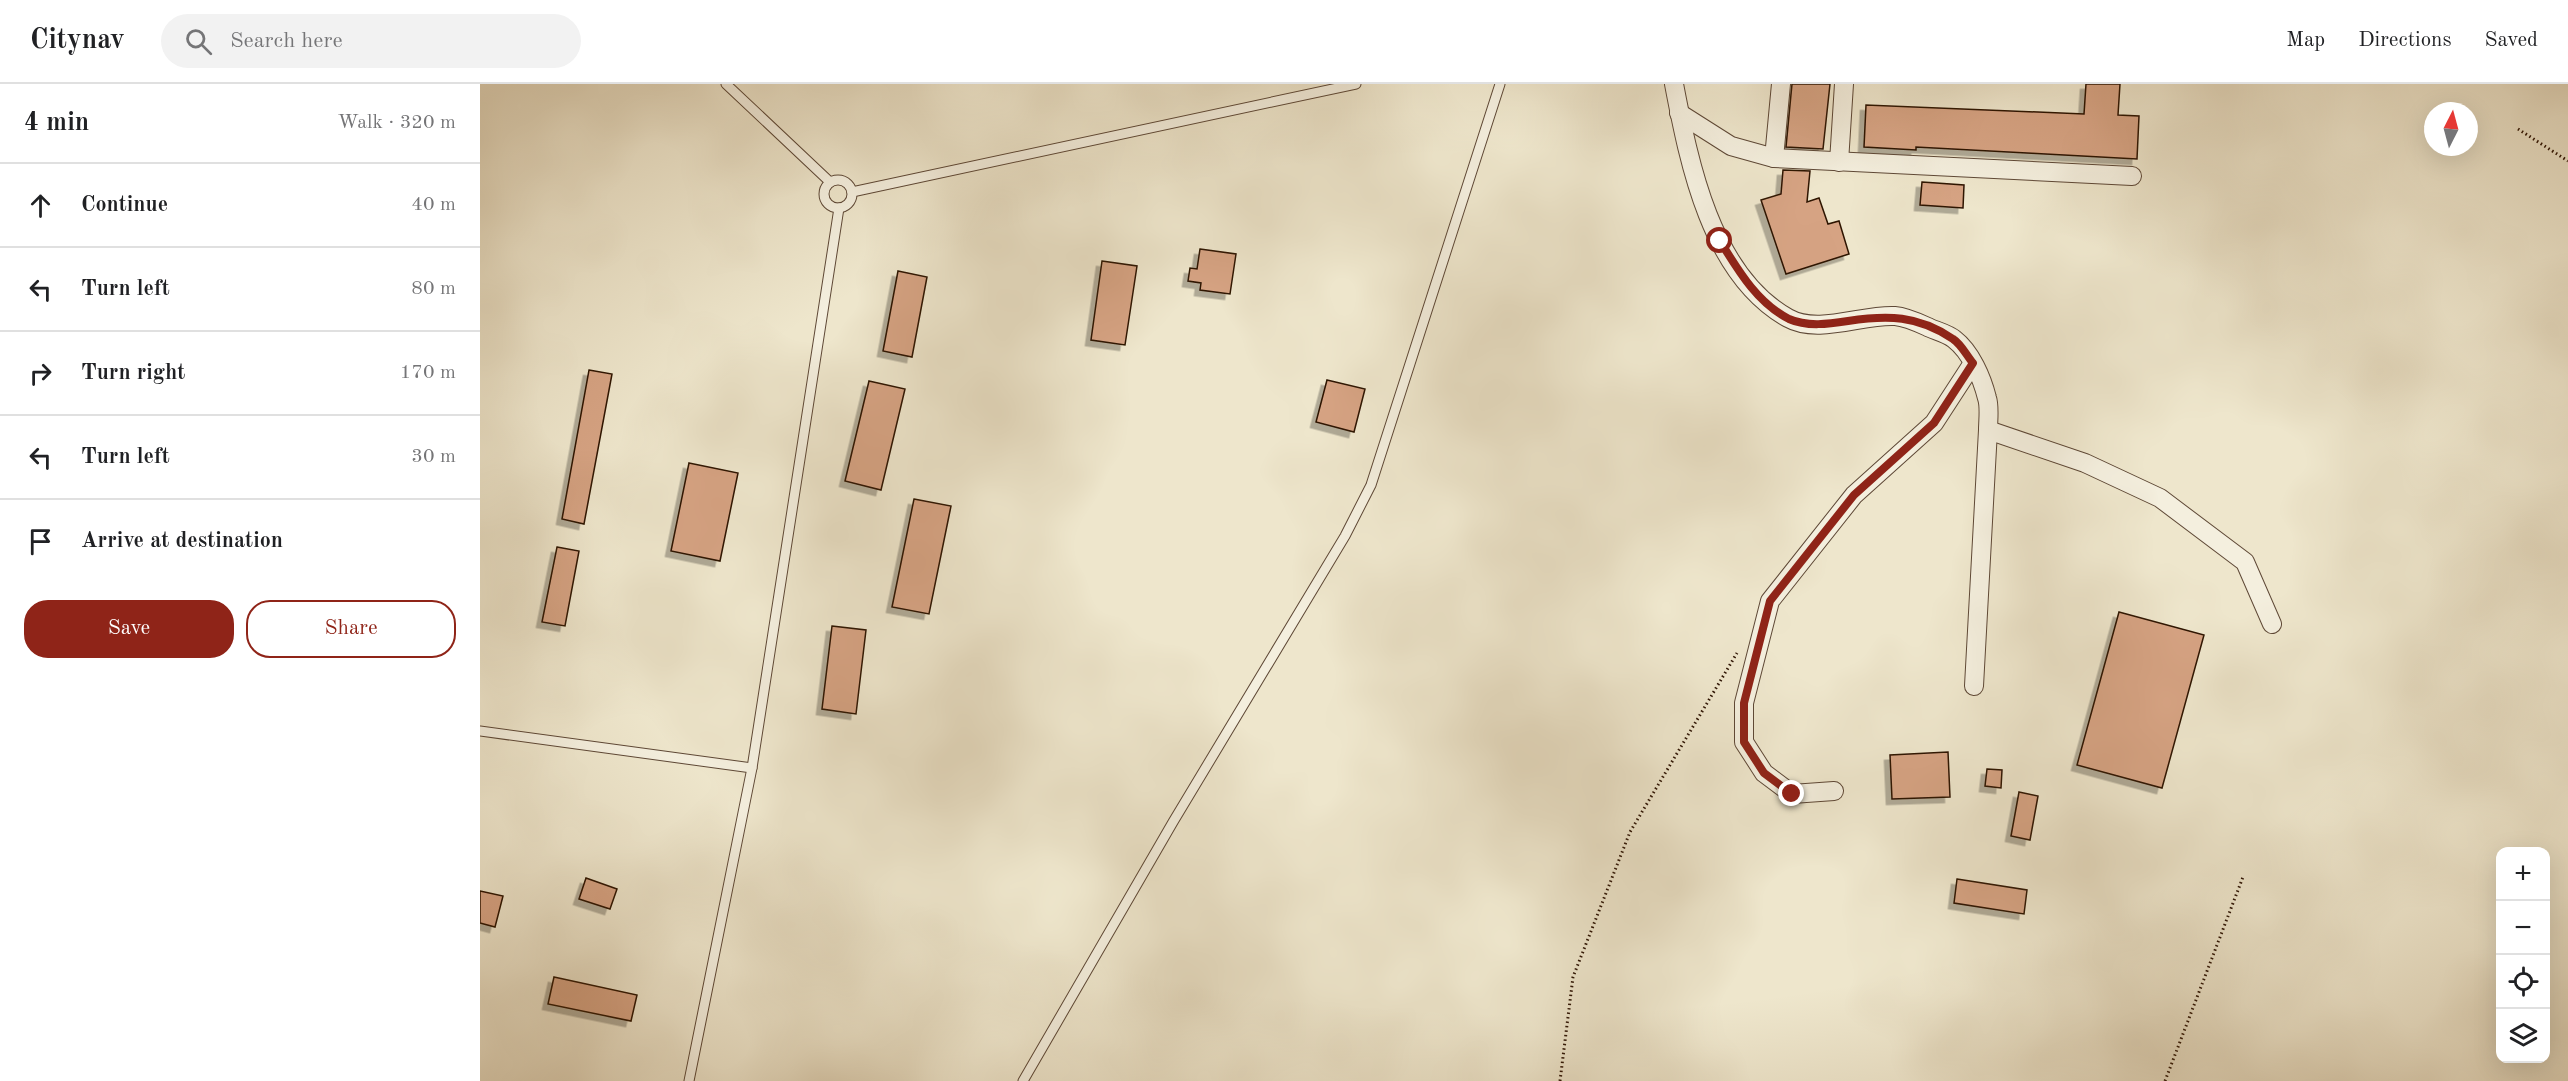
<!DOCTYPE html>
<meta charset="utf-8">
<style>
:root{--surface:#fff;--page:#f2f2f2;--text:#202124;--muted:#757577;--line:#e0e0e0;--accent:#8f2418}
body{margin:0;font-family:"Old Standard TT",serif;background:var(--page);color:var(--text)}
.controls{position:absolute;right:18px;bottom:18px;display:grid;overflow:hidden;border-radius:12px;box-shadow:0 6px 24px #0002}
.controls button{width:54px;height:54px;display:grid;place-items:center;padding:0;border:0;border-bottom:2px solid var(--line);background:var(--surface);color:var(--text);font:30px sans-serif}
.compass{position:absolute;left:1944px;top:18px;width:54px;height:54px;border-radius:50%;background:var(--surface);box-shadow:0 6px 24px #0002;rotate:6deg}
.stop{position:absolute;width:18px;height:18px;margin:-14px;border:4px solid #8f2418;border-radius:50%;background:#fff}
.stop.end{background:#8f2418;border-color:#fff;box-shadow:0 2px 6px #0008}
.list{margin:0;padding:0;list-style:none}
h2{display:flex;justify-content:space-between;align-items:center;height:78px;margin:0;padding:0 24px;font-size:26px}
h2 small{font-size:20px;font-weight:400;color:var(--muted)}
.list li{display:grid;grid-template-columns:39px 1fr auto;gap:18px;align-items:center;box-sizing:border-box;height:84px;padding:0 24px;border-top:2px solid var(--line)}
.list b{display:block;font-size:22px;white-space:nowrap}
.list em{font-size:20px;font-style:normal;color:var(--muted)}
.actions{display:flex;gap:12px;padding:18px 24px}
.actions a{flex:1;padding:14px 0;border:2px solid var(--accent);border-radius:24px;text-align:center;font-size:21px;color:var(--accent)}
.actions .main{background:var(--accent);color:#fff}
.icon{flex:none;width:33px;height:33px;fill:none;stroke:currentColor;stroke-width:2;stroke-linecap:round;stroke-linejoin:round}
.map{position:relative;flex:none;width:2088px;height:997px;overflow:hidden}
header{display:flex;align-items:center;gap:36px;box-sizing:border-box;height:84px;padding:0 30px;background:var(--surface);border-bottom:2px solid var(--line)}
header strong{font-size:28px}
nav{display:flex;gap:33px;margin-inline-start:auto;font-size:21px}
.search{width:420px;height:54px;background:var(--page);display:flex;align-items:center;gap:15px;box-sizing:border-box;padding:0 21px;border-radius:33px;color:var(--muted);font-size:22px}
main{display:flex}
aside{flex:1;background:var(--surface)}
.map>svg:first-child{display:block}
.building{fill:#d6a383;stroke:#2e1404;stroke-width:1.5;filter:url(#shadow)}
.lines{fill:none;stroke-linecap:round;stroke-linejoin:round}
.service-casing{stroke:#5e4836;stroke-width:11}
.minor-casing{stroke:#5e4836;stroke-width:20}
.path{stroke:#2e1404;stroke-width:3;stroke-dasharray:1.5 3;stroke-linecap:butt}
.service{stroke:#f4efde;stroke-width:9}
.minor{stroke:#f4efde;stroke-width:18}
.route{stroke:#8f2418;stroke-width:8}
</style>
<header>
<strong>Citynav</strong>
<div class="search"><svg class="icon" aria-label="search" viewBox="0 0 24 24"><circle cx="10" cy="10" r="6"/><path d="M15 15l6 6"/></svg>Search here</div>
<nav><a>Map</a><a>Directions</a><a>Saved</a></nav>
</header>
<main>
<aside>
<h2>4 min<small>Walk · 320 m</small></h2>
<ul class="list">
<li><svg class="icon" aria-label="ahead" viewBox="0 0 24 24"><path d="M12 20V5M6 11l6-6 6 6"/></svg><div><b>Continue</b></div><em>40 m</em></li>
<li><svg class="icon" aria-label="left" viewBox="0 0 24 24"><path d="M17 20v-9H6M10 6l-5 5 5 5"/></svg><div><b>Turn left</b></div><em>80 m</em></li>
<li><svg class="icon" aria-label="right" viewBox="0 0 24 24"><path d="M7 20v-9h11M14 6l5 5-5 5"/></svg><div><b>Turn right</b></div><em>170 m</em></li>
<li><svg class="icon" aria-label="left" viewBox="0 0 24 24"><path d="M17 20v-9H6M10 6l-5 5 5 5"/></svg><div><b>Turn left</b></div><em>30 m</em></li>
<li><svg class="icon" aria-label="arrive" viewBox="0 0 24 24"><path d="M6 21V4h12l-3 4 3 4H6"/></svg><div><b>Arrive at destination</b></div></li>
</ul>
<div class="actions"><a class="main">Save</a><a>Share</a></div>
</aside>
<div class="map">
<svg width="2088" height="997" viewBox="0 0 2088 997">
<defs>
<filter id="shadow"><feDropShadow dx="-5.5" dy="5.5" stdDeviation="0" flood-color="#0004"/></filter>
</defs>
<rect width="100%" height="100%" fill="#eee6cc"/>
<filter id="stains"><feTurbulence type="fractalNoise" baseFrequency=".00333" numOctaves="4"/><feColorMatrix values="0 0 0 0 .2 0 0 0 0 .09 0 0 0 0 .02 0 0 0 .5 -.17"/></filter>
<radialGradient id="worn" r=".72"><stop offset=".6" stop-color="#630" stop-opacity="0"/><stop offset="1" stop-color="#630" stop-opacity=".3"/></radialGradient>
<g class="building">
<path d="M1312,0H1350L1343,65L1306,63Z"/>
<path d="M1606,0H1640L1638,31L1659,32L1657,75L1436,63V66L1384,63L1386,21L1604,30Z"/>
<path d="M1303,86L1330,87L1327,118L1339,114L1348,140L1359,137L1369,170L1306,190L1281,116L1301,110Z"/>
<path d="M1442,98L1484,101L1483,124L1440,121Z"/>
<path d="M720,165L756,170L750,210L720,206L721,199L708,197L710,184L717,185Z"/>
<path d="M622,177L657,182L645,261L611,256Z"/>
<path d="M418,187L447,193L432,273L403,267Z"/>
<path d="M109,286L132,290L104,440L82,435Z"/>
<path d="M847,296L885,305L874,348L836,338Z"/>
<path d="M389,297L425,305L401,406L365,397Z"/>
<path d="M209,379L258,389L240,477L191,467Z"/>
<path d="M434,415L471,422L449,530L412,523Z"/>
<path d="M77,463L99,467L85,542L62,538Z"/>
<path d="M1639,528L1724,551L1682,704L1597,681Z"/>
<path d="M352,542L386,546L376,630L342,625Z"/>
<path d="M1468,668L1470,713L1412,715L1410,671Z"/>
<path d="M1507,685L1522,686L1521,704L1505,702Z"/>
<path d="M1539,708L1558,712L1550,756L1531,752Z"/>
<path d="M106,794L137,805L130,825L99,815Z"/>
<path d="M1477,795L1547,806L1544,830L1474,819Z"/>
<path d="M0,807L23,812L15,843L0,839Z"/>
<path d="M74,893L157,911L151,937L68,920Z"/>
</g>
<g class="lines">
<g class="service-casing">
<g id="service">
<path d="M246,0L350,98"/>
<circle cx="358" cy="110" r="14"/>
<path d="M372,108L876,0"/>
<path d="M0,647L272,684"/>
<path d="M209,997L272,684L359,124"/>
<path d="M543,997L693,738L865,452L891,401L1020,0"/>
</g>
</g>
<g class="minor-casing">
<g id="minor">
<path d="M1194,0C1209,79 1231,191 1308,234C1338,251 1383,230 1415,232C1427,233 1439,239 1450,244C1457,247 1468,250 1474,255C1491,268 1502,294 1507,314C1510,323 1508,336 1508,346L1494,602"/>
<path d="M1199,29L1251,62L1294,74L1652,92"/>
<path d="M1294,74L1301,0"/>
<path d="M1359,78L1364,0"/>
<path d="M1508,346L1605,379L1680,414L1765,478L1792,540"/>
<path d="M1354,707L1312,710L1284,689L1264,658V619L1290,517L1374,411L1454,339L1493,279"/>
</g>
</g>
<g class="path">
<path d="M2038,45L2088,77"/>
<path d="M1080,997L1093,893L1150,748L1257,569"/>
<path d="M1685,997L1763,793"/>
</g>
<use href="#service" class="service"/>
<use href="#minor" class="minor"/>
</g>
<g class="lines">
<path class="route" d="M1240,157C1258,186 1277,219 1309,235C1327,243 1349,240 1368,237C1407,231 1438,231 1473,255C1481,260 1487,272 1493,279L1454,339L1374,411L1290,517L1264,619V658L1284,689L1312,710"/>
</g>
<rect width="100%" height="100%" filter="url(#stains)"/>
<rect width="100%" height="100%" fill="url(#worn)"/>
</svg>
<div class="controls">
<button>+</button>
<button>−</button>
<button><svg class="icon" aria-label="locate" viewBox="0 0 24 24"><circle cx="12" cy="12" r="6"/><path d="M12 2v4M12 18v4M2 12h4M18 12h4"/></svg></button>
<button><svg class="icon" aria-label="layers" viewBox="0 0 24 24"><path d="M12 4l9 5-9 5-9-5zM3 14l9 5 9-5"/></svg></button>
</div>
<svg class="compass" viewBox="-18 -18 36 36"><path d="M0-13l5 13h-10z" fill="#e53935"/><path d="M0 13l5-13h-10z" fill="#757577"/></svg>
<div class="stop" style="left:1240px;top:157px"></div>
<div class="stop end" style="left:1312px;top:710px"></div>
</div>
</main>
